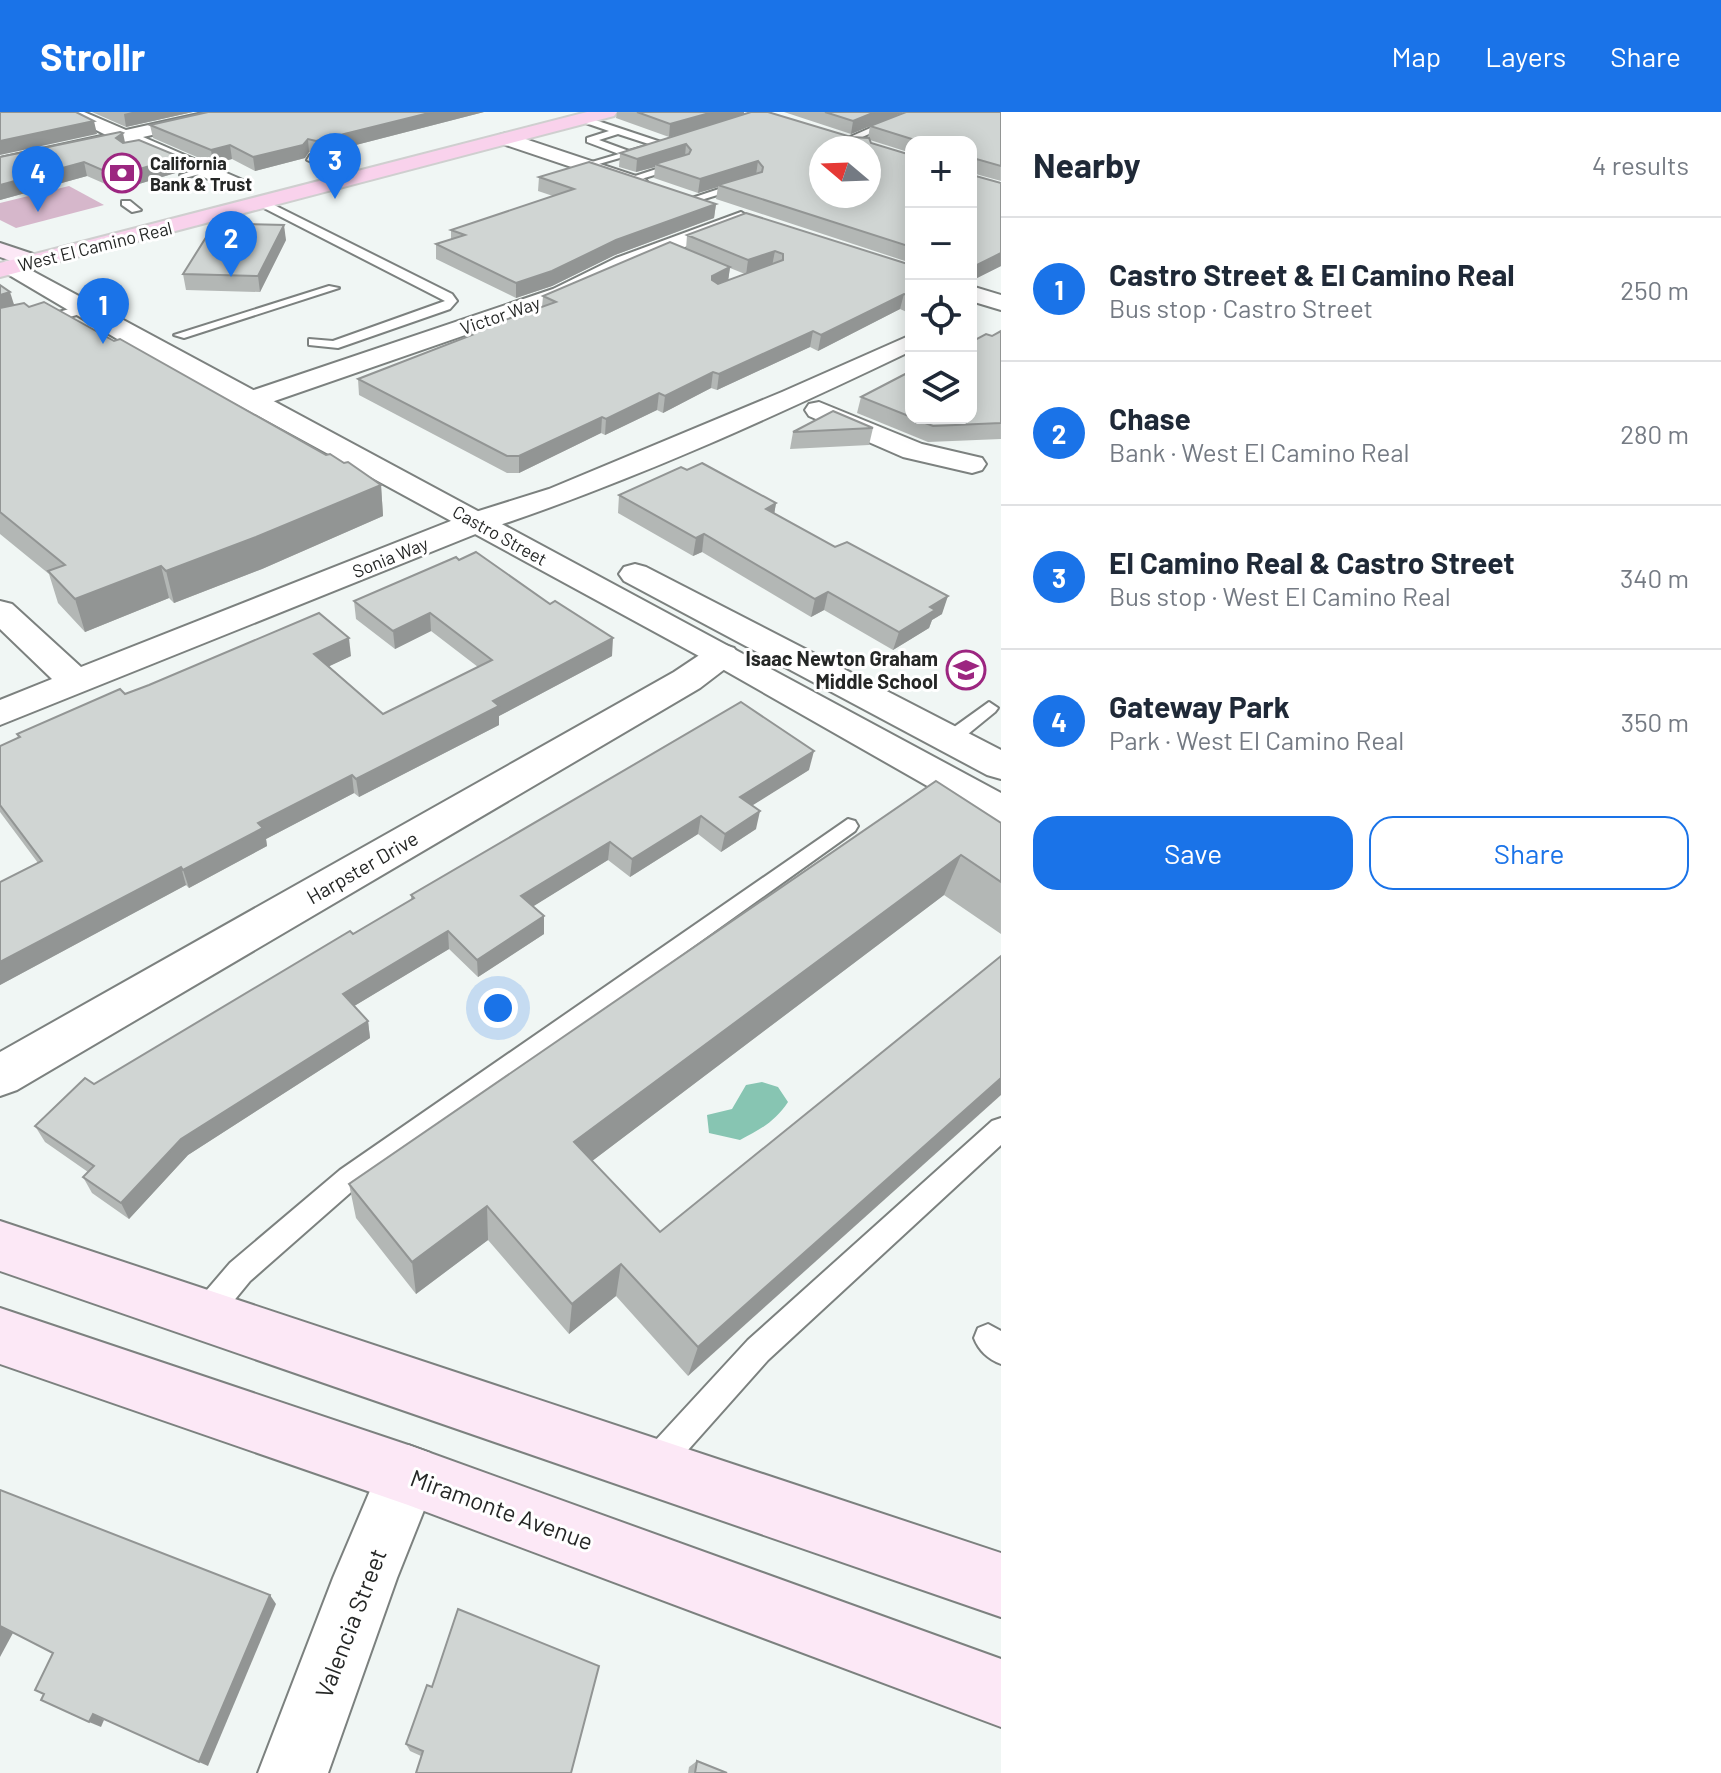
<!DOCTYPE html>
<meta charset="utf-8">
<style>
:root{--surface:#fff;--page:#f2f2f3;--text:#1f2937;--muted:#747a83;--line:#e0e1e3;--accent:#1a73e8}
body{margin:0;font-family:Barlow,sans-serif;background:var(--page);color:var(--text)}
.controls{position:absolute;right:24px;top:24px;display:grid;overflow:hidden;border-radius:16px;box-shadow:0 4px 20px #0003}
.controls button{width:72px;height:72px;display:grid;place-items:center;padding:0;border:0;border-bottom:2px solid var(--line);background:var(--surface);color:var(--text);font:40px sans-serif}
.compass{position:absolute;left:809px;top:24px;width:72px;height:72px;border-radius:50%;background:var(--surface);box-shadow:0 4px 20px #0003;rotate:289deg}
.you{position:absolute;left:498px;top:896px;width:28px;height:28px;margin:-20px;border:6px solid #fff;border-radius:50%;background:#1a73e8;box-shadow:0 0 0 12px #1a73e833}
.badge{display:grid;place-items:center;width:52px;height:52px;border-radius:50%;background:var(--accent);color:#fff;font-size:26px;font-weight:700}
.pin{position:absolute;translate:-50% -66px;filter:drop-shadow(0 2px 4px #0008)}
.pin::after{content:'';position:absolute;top:42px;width:28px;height:24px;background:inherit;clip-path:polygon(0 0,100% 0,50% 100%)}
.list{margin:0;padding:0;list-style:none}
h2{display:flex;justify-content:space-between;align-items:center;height:104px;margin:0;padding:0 32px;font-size:34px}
h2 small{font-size:26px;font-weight:400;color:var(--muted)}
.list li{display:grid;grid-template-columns:52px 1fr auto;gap:24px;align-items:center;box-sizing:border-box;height:144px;padding:0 32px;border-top:2px solid var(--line)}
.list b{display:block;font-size:30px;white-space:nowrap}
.list p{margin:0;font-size:26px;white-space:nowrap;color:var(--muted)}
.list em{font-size:26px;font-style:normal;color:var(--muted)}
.actions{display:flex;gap:16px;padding:24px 32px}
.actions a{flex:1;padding:18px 0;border:2px solid var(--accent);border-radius:24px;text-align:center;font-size:28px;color:var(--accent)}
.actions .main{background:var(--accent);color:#fff}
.icon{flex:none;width:44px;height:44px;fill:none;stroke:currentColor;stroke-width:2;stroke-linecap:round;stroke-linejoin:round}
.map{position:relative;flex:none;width:1001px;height:1661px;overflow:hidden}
header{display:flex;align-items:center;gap:48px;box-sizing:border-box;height:112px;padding:0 40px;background:var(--accent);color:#fff}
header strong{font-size:38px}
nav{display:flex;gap:44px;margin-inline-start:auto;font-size:28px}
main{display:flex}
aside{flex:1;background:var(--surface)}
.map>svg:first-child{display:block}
.green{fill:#d6b7cb}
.water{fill:#87c5b2}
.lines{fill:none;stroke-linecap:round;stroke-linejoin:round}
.service-casing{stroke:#7c817f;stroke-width:4}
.minor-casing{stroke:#7c817f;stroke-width:4}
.tertiary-casing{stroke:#7c817f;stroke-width:4}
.secondary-casing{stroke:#7c817f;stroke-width:4}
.primary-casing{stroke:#cfcfcf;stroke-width:4}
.service{fill:#fff;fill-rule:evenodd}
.minor{fill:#fff;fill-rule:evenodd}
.tertiary{fill:#fff;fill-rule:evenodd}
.secondary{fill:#fce8f6;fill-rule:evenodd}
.primary{fill:#f9d2ec;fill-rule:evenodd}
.wall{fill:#b3b7b5;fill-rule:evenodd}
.shaded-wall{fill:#929594}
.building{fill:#d0d5d3;stroke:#929594;stroke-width:2;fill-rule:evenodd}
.labels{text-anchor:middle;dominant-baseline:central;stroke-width:6;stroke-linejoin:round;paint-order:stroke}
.far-poi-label{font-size:18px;font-weight:bold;fill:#252726;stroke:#fff;text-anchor:start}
.far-street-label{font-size:18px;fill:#252726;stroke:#fff}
.poi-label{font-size:20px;font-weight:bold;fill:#252726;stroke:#fff;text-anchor:end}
.street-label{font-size:20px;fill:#252726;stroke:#fff}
.near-street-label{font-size:24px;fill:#252726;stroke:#fff}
</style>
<header>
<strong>Strollr</strong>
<nav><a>Map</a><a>Layers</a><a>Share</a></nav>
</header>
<main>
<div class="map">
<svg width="1001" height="1661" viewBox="0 0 1001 1661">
<rect width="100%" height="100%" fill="#f0f6f4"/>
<path class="green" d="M69,74L104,93L16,116L0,108V91Z"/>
<path class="water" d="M762,970L778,975L788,990C775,1010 759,1018 740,1028L709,1021L707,1003L732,997L746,973Z"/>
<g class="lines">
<g class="service-casing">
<g id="service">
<path d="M583,4L664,31L666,33L661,36L618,22L599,28L629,39L646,34L651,37L585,56V52L619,42L587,30V26L609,19L580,9Z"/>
<path d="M893,6L900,8L849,31L841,29Z"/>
<path d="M310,43L326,50L328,52L323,55L307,48Z"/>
<path d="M681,49L684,54L628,71L623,68Z"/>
<path d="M204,55L207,60L185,66L180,63Z"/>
<path d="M743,69L747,74L691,91L686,88Z"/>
<path d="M122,89H130L141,98L132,100L122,93Z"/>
<path d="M258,89H266L452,182L457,189L450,197L338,236L309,233V227L333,229L445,189L258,93Z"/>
<path d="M329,174L339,176L184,226L174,223Z"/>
<path d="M83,193L87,194V200L0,225V217Z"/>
<path d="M989,590L998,596L995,600L957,631H943L941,627L943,623Z"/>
<path d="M848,707L855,709L858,714L855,719L358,1074L250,1169L214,1213L204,1217L194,1213L190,1203L194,1193L230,1151L340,1058Z"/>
<path d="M1001,1006V1033L768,1248L664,1365L653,1369L642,1365L638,1354L642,1343L748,1228L992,1009Z"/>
<path d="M988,1212L1001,1219V1252C988,1247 979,1239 974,1226L978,1216Z"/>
</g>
</g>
<g class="minor-casing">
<g id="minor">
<path d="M60,0H84L126,18L207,0H240L237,4L143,25L245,69L248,73L238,79L231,77L123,30L0,58V46L106,23Z"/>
<path d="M507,21L645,67L648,71L645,75H631L500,31L498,27L500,23Z"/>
<path d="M741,100L751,106L748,110L632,156L569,187L260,294H242L238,288L242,282L553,177L616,146Z"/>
<path d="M971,174L1001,183V198L971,189Z"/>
<path d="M911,223V239C773,305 633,369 488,417L0,613V588L52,567L0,517V489L12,492L81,555L466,403L549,377L782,280Z"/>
<path d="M819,290L922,332L982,346L986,352L982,358L972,361L903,345L809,304L805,298L809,292Z"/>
<path d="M722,532L734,536L739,543L734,550L700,576L17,978L0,984V940L674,560L710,536Z"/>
<path d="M408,1333L430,1341L438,1363L397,1466L328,1661H258L333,1466L386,1341Z"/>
</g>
</g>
<g class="tertiary-casing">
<g id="tertiary">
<path d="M12,148L1001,681V712L987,708L710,550L119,228L4,160L1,155L4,150Z"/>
<path d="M635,452L646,455L1001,638V667L987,663L624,469L619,462L624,455Z"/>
</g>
</g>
<g class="secondary-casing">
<g id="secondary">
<path d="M0,131L42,145L45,150L34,157L0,145Z"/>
<path d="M0,1109L1001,1441V1505L0,1159Z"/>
<path d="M0,1196L408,1333L1001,1547V1615L408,1393L0,1252Z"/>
</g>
</g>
<g class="primary-casing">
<path id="primary" d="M587,0H617L614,4L0,165V151Z"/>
</g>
<use href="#service" class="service"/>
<use href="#minor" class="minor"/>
<use href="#tertiary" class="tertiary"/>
<use href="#secondary" class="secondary"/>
<use href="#primary" class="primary"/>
</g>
<g class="wall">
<path d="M92,0H193L126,15Z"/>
<path d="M208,0H484L317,43L309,40L305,46L255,59L232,47L213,52L153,26L150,13Z"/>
<path d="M617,0H744V2L851,25L868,26L870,14L851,22L784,0H904L874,12L1001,0V69L972,61V63L1001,71V154L971,169V30H911V41L870,28L871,31L911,43V151L716,87L718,75L698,81L654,66L655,55L636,60L619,55L620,41L696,17L669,25L616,6Z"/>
<path d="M125,31L180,45L182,59L119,78L87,64L0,88V45Z"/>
<path d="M539,65L716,92L714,106L615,143L552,174L516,186L436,147V132L451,127V118L553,84L538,79Z"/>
<path d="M687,123L911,153V200L909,201L900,197L818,239L810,235L717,278L711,276L663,301L657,298L605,323L601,321L519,361H507L359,283L358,267L468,224V221L542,195L543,184L686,137ZM730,156L745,162L728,168Z"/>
<path d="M286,128L260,180L186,178L183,162Z"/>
<path d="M0,173L14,193L29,195L114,229L326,343L344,351L381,373L383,404L262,457L174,491L169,486L85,520L58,491L49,462L0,422Z"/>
<path d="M1001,219V327L928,330L857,301L861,285Z"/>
<path d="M873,316L869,333L790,337L793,320Z"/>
<path d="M687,358L776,391L774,402L942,502L932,508L929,516L893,538L824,498L811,505L702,440L693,444L618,401L619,383Z"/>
<path d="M456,445L612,544L499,604V613L359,685L354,681L266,727L267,734L189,776L186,773L0,873V770L38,751L0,700V634L18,626L17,622L125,582L351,544L329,554L383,602L478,555L431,519L395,537L356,507L354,489Z"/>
<path d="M809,658L752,693L756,717L721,740L698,722L630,765L608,748L533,794L544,804V822L478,865L449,837L354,894L368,909L370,926L188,1043L129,1107L92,1081L83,1065L88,1060L45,1030L35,1014L94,972L411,788V783Z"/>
<path d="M1001,711V822L944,783L592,1049L660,1120L1001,844L688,1264L616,1184L569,1222L488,1128L416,1182L356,1106L349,1072Z"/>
<path d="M406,1632L571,1661L421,1644L410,1639Z"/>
<path d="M697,1649L727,1661H688L689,1655Z"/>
</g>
<g class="shaded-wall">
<path d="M132,0H193L126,15L124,2Z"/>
<path d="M433,0H484L317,43L316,29Z"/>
<path d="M713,0H744V4L669,25L670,12Z"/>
<path d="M875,0H904L851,22L853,9Z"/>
<path d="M94,9L97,22L0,43V29Z"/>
<path d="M123,21L126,35L116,26Z"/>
<path d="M308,27L309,40L305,46L255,59L253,45Z"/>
<path d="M686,32L685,45L655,52V55L636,60L637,47Z"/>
<path d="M230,33L232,47L213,52L211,38Z"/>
<path d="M180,45L182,59L119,78L116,64Z"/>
<path d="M758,49L756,63L718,73V75L698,81L700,67Z"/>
<path d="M84,50L87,64L0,88V73Z"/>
<path d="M716,92L714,106L615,143L552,174L516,186V171L616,128Z"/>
<path d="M284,113L286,128L260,180L258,164Z"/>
<path d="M775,139L772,154L746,163L748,148Z"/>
<path d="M1001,141V154L971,169V156Z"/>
<path d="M730,155L728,170L710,179L712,164Z"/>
<path d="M10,180L19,208L0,214V183Z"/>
<path d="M904,182L900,197L818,239L821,223Z"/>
<path d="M813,219L810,235L717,278L719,262Z"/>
<path d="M713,260L711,276L663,301L665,284Z"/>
<path d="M659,281L657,298L605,323L606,307Z"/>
<path d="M602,305L601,321L519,361V344Z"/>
<path d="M381,373L383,404L262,457L174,491L166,459Z"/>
<path d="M776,391L773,409L766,397Z"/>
<path d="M704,422L702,440L693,444L696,426Z"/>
<path d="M161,454L169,486L85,520L75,487Z"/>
<path d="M828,480L824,498L811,505L815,487Z"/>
<path d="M948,484L942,502L932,508L929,516L893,538L899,520L930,495Z"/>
<path d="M430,501L431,519L395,537L393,519Z"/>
<path d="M349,526L351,544L317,560L314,542Z"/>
<path d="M613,526L612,544L499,604V613L359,685L356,667L493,589Z"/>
<path d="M814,639L809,658L737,703L740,685Z"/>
<path d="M352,663L354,681L266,727L267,734L189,776L183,758L258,711Z"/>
<path d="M760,699L756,717L721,740L725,722Z"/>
<path d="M701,704L698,722L630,765L632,747Z"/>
<path d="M610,730L608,748L521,802V784Z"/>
<path d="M961,743L944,783L571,1065L574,1030Z"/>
<path d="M181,755L186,773L0,873V850Z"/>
<path d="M544,804V822L478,865L477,848Z"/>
<path d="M448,819L449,837L346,899L343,882Z"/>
<path d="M368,909L370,926L188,1043L129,1107L121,1091L181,1027Z"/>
<path d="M1001,966V983L688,1264L698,1235Z"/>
<path d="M487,1094L488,1128L416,1182L412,1150Z"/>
<path d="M621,1152L616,1184L569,1222L572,1192Z"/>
<path d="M270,1483L276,1492L208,1654L199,1650Z"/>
<path d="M0,1514L13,1521L0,1545Z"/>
<path d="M93,1602L104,1608L101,1615L89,1610Z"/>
</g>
<g class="building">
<path d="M0,0H76L94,9L0,29Z"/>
<path d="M208,0H433L316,29L308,27L303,33L253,45L230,33L211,38L150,13Z"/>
<path d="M637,0H713L670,12Z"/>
<path d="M751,0H768L851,25L869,26L871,31L911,43V135L718,73L762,60L763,55L758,49L700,67L655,52L689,42L691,38L686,32L637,47L620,41ZM821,36H869V84H821Z"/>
<path d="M825,0H875L853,9Z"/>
<path d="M906,0H1001V54L973,46L972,63L1001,71V141L971,156V30H915V28L870,14Z"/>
<path d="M120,20L123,21L116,26L123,31L139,28L180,45L116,64L84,50L0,73V45Z"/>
<path d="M589,50L716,92L616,128L552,159L516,171L436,132L465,123L451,118L574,77L539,65Z"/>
<path d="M746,101L911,153V184L904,182L821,223L813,219L719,262L713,260L665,284L659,281L606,307L602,305L519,344H507L358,267L472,223L468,221L556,190L543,184L670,130L730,155L712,164V168L718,172L783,148V142L775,139L748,148L687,123Z"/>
<path d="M215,111L284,113L258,164L183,162Z"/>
<path d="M0,173L10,180L0,183Z"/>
<path d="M44,190L114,229L120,227L326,343L330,342L344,351L348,350L381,373L256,425L166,459L161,454L75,487L48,459L65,453L0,400V196L24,191L29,195Z"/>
<path d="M1001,219V311L933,314L912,306H971V230L986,222L992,224Z"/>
<path d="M911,259V305L861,285Z"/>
<path d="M833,299L873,316L793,320Z"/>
<path d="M702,351L776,391L766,397L835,435L847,430L948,484L930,495L935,498L899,520L828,480L815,487L704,422L696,426L619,383L681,355L687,358Z"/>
<path d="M476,440L550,492L555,489L613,526L493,589L499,594L356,667L352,663L258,711L263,716L183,758L181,755L0,850V770L42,749L0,693V634L20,625L17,622L120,577L125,582L149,573L319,501L349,526L314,542L383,602L492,548L430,501L393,519L354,489L456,445L459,448Z"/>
<path d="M741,590L814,639L740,685L760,699L725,722L701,704L632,747L610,730L521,784L544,804L477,848L448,819L343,882L368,909L181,1027L121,1091L83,1065L94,1054L35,1014L85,966L94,972L350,819L353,822L414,786L411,783Z"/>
<path d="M936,669L1001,711V770L961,743L574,1030L660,1120L1001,844V966L698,1235L621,1152L572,1192L487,1094L412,1150L349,1072Z"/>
<path d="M0,1378L270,1483L199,1650L93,1602L89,1610L41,1588L44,1582L35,1578L53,1541L0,1514Z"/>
<path d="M458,1497L599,1554L571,1661H416L423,1639L406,1632L427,1573L432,1575Z"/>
<path d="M697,1649L727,1661H695Z"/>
</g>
<defs>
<g id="bank-ring" transform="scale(2)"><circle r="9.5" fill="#fff" stroke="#9c2680" stroke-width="1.5"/><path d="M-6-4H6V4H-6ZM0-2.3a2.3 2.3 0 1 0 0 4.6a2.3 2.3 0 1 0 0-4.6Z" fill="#9c2680"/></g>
<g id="school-ring" transform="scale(2)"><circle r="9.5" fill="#fff" stroke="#9c2680" stroke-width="1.5"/><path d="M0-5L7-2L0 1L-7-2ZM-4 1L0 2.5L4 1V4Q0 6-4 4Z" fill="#9c2680"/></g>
</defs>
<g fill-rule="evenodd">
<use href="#bank-ring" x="122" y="61"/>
<use href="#school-ring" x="966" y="558"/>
</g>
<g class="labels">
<g class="far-poi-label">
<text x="150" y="51">California<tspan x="150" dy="21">Bank &amp; Trust</tspan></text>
</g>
<g class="far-street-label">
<text transform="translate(95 134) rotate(-14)">West El Camino Real</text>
<text transform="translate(500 203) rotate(-19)">Victor Way</text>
<text transform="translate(500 423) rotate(29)">Castro Street</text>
<text transform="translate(390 445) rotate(-22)">Sonia Way</text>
</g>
<g class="poi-label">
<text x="938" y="546">Isaac Newton Graham<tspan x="938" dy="23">Middle School</tspan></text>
</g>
<g class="street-label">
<text transform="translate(362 755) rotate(-30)">Harpster Drive</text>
</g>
<g class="near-street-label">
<text transform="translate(502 1397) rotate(20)">Miramonte Avenue</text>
<text transform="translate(350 1511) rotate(-69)">Valencia Street</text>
</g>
</g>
</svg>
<div class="controls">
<button>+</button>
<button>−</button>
<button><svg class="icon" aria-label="locate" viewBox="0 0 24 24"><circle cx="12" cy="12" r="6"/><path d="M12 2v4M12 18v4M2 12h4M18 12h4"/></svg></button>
<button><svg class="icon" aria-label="layers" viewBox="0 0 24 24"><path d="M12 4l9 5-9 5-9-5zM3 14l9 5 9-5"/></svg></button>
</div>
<svg class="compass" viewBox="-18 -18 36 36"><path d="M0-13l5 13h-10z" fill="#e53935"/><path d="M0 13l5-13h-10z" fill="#747a83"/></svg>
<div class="you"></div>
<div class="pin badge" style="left:103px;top:232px">1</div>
<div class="pin badge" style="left:231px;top:165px">2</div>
<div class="pin badge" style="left:335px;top:87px">3</div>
<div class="pin badge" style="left:38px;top:100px">4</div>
</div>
<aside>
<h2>Nearby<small>4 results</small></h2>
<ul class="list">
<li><span class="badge">1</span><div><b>Castro Street &amp; El Camino Real</b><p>Bus stop · Castro Street</p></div><em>250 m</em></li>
<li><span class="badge">2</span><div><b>Chase</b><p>Bank · West El Camino Real</p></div><em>280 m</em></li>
<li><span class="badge">3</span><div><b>El Camino Real &amp; Castro Street</b><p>Bus stop · West El Camino Real</p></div><em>340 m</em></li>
<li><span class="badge">4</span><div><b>Gateway Park</b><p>Park · West El Camino Real</p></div><em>350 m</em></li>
</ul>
<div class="actions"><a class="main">Save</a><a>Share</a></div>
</aside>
</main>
